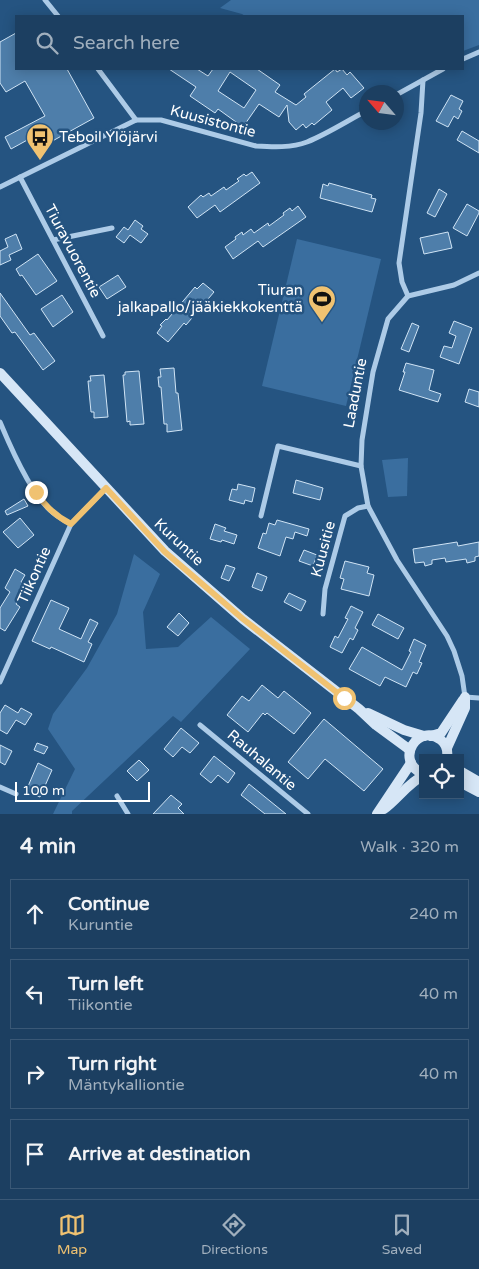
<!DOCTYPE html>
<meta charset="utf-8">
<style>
:root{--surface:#1c3f61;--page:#254667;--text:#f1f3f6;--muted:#a0afbd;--line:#3a5876;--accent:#f0c271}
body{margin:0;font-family:"Varela Round",sans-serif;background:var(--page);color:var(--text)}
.controls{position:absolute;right:15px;bottom:15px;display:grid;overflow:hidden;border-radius:0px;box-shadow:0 2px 12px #0003}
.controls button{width:45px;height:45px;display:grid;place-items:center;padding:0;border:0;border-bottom:1px solid var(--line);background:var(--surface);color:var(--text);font:25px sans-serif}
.compass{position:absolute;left:359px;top:85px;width:45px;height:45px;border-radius:50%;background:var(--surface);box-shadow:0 2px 12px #0003;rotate:298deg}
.scale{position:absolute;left:15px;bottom:12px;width:135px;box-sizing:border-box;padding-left:5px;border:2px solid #fff;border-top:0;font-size:14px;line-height:18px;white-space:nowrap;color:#fff;-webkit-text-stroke:4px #255481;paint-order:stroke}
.stop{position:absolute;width:15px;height:15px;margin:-11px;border:4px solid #f0c271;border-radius:50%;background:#fff}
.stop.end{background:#f0c271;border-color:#fff;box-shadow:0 1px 5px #0008}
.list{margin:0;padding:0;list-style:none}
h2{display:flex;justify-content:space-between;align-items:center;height:65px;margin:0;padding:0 20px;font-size:21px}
h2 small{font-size:16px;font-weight:400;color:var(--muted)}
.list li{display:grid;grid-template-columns:32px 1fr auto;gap:15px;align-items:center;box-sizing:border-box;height:70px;margin:0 10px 10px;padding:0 10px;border:1px solid var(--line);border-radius:0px}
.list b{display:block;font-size:19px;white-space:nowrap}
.list p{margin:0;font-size:16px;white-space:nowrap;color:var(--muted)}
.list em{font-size:16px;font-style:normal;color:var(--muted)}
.icon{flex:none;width:28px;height:28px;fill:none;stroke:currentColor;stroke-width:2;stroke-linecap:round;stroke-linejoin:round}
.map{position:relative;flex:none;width:479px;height:814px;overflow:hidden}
.search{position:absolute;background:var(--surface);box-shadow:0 2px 12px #0003;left:15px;right:15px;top:15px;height:55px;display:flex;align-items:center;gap:12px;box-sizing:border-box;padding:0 18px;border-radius:0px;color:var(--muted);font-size:19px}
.sheet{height:385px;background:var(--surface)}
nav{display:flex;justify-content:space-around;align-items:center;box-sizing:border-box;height:70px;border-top:1px solid var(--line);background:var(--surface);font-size:14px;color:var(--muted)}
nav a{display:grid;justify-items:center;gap:2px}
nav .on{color:var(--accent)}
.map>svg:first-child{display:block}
.green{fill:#3a6e9f}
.building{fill:#4e7eaa;stroke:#d0e4f5;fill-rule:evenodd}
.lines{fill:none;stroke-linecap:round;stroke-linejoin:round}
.street{stroke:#adcbe7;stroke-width:5}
.secondary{stroke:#d6e6f6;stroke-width:10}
.route{stroke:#f0c271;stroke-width:6}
.labels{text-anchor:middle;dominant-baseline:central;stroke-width:5;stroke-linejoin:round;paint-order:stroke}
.street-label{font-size:15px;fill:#fff;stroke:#255481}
.poi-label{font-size:15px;fill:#fff;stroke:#255481;text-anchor:start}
</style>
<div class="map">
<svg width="479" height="814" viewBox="0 0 479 814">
<rect width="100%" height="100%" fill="#255481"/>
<g class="green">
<path d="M231,0H479V45L463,51V16H245L242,14L220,8Z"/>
<path d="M297,239L381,259L346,406L262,386Z"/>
<path d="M408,458L407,496L388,497L382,460Z"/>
<path d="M134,554L160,574L143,612L146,649L178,647L211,617L250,649L181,722L173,716L72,811V814H53L75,769L48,729L53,714L87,668L117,614Z"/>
</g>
<g class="building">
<path d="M16,33V69H67L94,118L47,144L40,133L11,149L5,137L45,116L25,81L6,92L0,83V42Z"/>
<path d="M169,69H197L208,76L213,69H257L280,85L275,92L296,105L306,97L304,94L335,69L337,72L342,69L347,75L350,72L364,88L351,98L343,88L326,102L332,110L314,125L312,123L306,128L303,124L296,130L289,122L287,105L279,117L259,104L243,127L218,109L215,113L190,96L196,87ZM230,72L256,90L244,108L218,91Z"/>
<path d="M451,95L463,101L459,109L462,111L458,119L454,116L448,127L436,121Z"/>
<path d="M462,131L479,141V153L457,140Z"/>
<path d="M252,172L260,183L220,212L215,205L197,218L188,207L201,195L203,197L209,193L211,196L224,187L226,190L239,181L237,179L244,174L246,176Z"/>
<path d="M329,183L372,195L371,198L376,199L372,212L320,198L323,184L328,186Z"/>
<path d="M439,189L447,194L435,217L427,213Z"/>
<path d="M467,204L479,211V213L467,236L453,228Z"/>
<path d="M298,206L306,217L263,247L258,241L233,259L225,247L236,239L235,237L242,232L243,235L251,229L254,233L268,223L269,226L284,215L283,213L290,208L292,211Z"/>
<path d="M135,220L143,226L141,229L148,234L141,243L130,235L124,243L116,237L124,227L128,230Z"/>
<path d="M448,232L452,248L424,254L420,238Z"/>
<path d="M16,234L22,249L9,255L11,260L0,265V251L8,247L5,239Z"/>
<path d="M38,254L57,281L36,295L22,275L20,276L16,269Z"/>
<path d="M118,275L126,287L107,299L99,287Z"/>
<path d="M203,283L214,292L186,325L184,323L168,342L157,333L162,326L160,325L166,319L167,320L195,287L197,289Z"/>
<path d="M0,293L30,335L34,333L55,361L43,370L15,332L12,333L0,316Z"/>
<path d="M62,295L73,312L53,327L41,309Z"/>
<path d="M454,321L472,328L459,364L440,357L444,346L452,348L456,336L449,333Z"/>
<path d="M412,323L419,326L409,352L401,349Z"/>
<path d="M406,363L434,370L429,390L441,394L438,402L399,390L405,372H403Z"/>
<path d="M174,368L176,393H178L182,430L167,432V424H164L161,387H159L158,377H161L160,369Z"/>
<path d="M139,371L144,424L130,425V421L127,422L123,375H125V372Z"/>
<path d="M104,375L108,417L94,418V412H91L88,381H91L90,376Z"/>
<path d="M469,389L479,392V407L465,402Z"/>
<path d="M296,480L323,488L320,500L293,493Z"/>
<path d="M238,484L255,488L252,502L245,500L244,504L229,500L232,489L237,490Z"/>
<path d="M24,499L28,506L7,515L5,511Z"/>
<path d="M20,518L34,535L18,548L3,532Z"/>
<path d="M277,520L309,529L307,536L295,532L293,539L286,537L280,556L258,548L263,533L266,534L269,523L275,525Z"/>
<path d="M215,524L226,528L224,531L237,535L234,544L222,540L221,542L210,539Z"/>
<path d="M457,542L458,546L479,542V556L475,557V561L467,563L466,559L446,562L445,558L432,560V564L425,566L424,562L415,563L413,549Z"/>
<path d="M304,550L317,555L313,566L299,561Z"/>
<path d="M345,561L369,567L367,573L374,575L369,596L341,589L344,579L340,578Z"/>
<path d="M226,565L235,568L229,581L221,578Z"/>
<path d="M15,569L25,575L21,582L27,585L16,604L20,607L5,631L0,628V608L10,592L5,588Z"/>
<path d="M257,573L267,577L262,591L252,587Z"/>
<path d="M289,593L306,601L301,611L284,602Z"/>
<path d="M51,600L69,608L59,629L81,639L90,619L98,623L88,642L92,644L84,662L51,647L50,649L32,641Z"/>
<path d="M351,606L363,612L355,628L358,630L353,640L350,638L342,653L330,647L335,636L338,638L348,619L345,618Z"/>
<path d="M179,613L189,623L178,636L167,627Z"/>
<path d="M378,614L404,628L398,639L372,625Z"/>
<path d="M414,639L426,645L419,662L422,663L417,674L413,672L406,687L385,677L380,686L349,669L362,647L402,670L411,652L409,651Z"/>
<path d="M262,685L278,698L284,691L311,713L294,734L267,713L265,715L263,713L248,732L227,715L242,696L249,701Z"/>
<path d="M5,705L18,713L21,708L32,714L25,725L16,720L7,734L0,730V713Z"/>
<path d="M324,719L383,769L364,791L325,759L308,779L288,762Z"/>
<path d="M181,728L199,743L190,753L182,747L173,757L164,749Z"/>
<path d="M37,743L48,747L44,754L34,750Z"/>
<path d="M0,745L12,751L5,765L0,762Z"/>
<path d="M214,756L235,773L228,783L218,775L211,783L200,774Z"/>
<path d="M139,760L149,770L137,781L127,771Z"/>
<path d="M38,763L52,770L40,797L26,791Z"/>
<path d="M249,784L286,814H265L241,795Z"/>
<path d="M171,795L182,804L178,808L184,814H153Z"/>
</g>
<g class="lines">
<g class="street">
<path d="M45,0L58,16"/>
<path d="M463,59L479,52"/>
<path d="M98,69L136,120"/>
<path d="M423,80L421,113L399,263L402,282L408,296L388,319L373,372L362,440L361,466L368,506L397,560L447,636L454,651L462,676L465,697L479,698"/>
<path d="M396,95L443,69"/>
<path d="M20,177L103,336"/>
<path d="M0,187L136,120H161L256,146C272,147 292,148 307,142C327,134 347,121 366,111"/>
<path d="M53,240L112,228"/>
<path d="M408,296L454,285L479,273"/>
<path d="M0,422C10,446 31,494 51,511C57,517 64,520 71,524"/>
<path d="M261,516L278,446L361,466"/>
<path d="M323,614L325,589L345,516L358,508L368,506"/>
<path d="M0,682L71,524L106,488"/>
<path d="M200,725L308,814"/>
<path d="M0,787L16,794"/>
<path d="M117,796L128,814"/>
</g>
<g class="secondary">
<path d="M0,373L165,551L243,619L359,709L376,725L410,750"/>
<path d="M368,713L404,730L424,736"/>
<path d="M431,736L441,733L463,700"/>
<path d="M447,748L465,708V697"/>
<path d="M460,771L479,782"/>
<path d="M423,774C393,760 419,722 441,740C446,744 448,751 447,758"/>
<path d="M460,782L479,792"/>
<path d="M384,809C397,800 409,782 423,776"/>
<path d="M377,814L411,763"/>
</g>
</g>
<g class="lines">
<path class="route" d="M36,492C45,506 55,516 71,524L106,488L165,552L243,619L344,698"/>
</g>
<defs>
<g id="bus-pin" transform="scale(1.4375)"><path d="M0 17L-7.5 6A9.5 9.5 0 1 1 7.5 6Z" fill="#f0c271" stroke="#255481"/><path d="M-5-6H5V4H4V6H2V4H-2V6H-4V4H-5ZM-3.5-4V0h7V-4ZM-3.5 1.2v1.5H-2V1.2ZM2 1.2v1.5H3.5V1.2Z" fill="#111"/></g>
<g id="stadium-pin" transform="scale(1.4375)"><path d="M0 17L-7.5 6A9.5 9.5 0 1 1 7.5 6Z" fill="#f0c271" stroke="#255481"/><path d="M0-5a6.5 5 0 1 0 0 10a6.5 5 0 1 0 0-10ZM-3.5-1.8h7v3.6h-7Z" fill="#111"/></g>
</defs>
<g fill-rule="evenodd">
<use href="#bus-pin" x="40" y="137"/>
<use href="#stadium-pin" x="322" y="299"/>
</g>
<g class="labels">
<g class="street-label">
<text transform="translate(213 121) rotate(15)">Kuusistontie</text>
<text transform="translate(73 251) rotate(62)">Tiuravuorentie</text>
<text transform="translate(355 393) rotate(-79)">Laaduntie</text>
<text transform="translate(179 542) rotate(43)">Kuruntie</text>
<text transform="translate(323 549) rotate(-75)">Kuusitie</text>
<text transform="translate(34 575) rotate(-66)">Tiikontie</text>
<text transform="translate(262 760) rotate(40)">Rauhalantie</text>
</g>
<g class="poi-label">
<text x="59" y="137">Teboil Ylöjärvi</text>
<text x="303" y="290" text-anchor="end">Tiuran<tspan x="303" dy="17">jalkapallo/jääkiekkokenttä</tspan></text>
</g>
</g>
</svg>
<div class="controls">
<button><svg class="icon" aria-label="locate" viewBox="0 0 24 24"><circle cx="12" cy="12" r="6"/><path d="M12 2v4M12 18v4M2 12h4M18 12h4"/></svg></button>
</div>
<svg class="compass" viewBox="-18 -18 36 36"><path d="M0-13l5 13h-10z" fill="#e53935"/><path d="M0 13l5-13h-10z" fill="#a0afbd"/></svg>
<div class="scale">100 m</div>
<div class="stop" style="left:344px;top:698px"></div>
<div class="stop end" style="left:36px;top:492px"></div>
<div class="search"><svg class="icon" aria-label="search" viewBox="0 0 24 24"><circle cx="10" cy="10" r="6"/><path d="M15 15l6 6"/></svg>Search here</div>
</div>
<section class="sheet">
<h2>4 min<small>Walk · 320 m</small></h2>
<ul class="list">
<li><svg class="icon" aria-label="ahead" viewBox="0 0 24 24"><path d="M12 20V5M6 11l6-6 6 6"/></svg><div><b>Continue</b><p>Kuruntie</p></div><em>240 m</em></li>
<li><svg class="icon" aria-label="left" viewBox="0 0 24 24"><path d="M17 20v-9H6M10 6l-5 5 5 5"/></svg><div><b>Turn left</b><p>Tiikontie</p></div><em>40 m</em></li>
<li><svg class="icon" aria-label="right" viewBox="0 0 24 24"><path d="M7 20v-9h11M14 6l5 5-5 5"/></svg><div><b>Turn right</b><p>Mäntykalliontie</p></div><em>40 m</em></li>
<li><svg class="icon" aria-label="arrive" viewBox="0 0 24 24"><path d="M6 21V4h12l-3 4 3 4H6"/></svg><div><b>Arrive at destination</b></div></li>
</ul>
</section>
<nav>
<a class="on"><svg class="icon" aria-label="map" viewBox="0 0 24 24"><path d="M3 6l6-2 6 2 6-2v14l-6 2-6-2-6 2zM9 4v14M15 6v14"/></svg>Map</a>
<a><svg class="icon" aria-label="directions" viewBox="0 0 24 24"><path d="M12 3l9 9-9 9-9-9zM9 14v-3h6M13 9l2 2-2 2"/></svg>Directions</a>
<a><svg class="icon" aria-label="saved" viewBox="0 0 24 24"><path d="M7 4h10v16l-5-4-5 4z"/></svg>Saved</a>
</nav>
